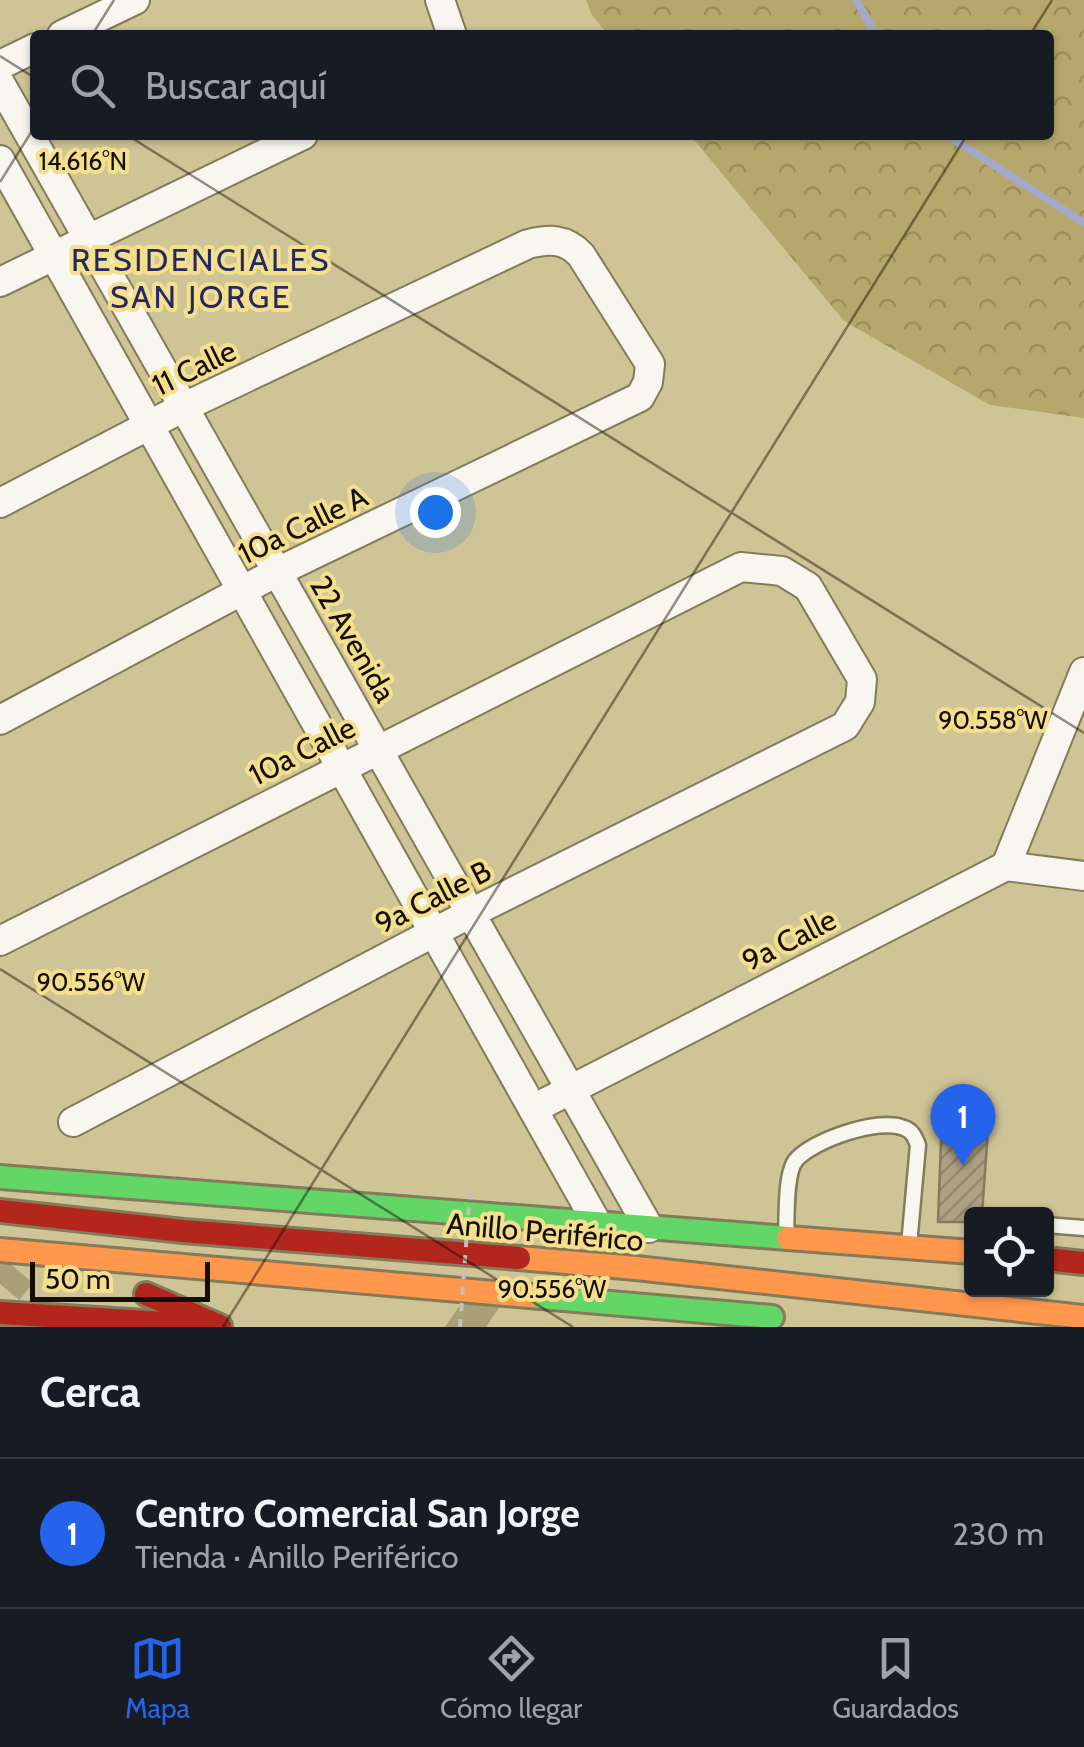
<!DOCTYPE html>
<html lang="es">
<meta charset="utf-8">
<style>
:root{--surface:#171b24;--page:#242831;--text:#f1f3f6;--muted:#9ea1a6;--line:#363941;--accent:#2563eb}
body{margin:0;font-family:Cabin,sans-serif;background:var(--page);color:var(--text)}
.controls{position:absolute;right:30px;bottom:30px;display:grid;overflow:hidden;border-radius:10px;box-shadow:0 2px 8px #0004}
.controls button{width:90px;height:90px;display:grid;place-items:center;padding:0;border:0;border-bottom:2px solid var(--line);background:var(--surface);color:var(--text);font:50px sans-serif}
.scale{position:absolute;left:30px;bottom:25px;width:180px;box-sizing:border-box;padding-left:10px;border:5px solid #140e00;border-top:0;font-size:28px;line-height:35px;white-space:nowrap;color:#140e00;-webkit-text-stroke:8px #f3df8c;paint-order:stroke}
.you{position:absolute;left:435px;top:512px;width:35px;height:35px;margin:-25px;border:8px solid #fff;border-radius:50%;background:#1a73e8;box-shadow:0 0 0 15px #1a73e833}
.badge{display:grid;place-items:center;width:65px;height:65px;border-radius:50%;background:var(--accent);color:#fff;font-size:32px;font-weight:700}
.pin{position:absolute;translate:-50% -82px;filter:drop-shadow(0 2px 5px #0008)}
.pin::after{content:'';position:absolute;top:52px;width:35px;height:30px;background:inherit;clip-path:polygon(0 0,100% 0,50% 100%)}
.list{margin:0;padding:0;list-style:none}
h2{display:flex;justify-content:space-between;align-items:center;height:130px;margin:0;padding:0 40px;font-size:42px}
h2 small{font-size:32px;font-weight:400;color:var(--muted)}
.list li{display:grid;grid-template-columns:65px 1fr auto;gap:30px;align-items:center;box-sizing:border-box;height:150px;padding:0 40px;border-top:2px solid var(--line)}
.list b{display:block;font-size:38px;white-space:nowrap}
.list p{margin:0;font-size:32px;white-space:nowrap;color:var(--muted)}
.list em{font-size:32px;font-style:normal;color:var(--muted)}
.icon{flex:none;width:55px;height:55px;fill:none;stroke:currentColor;stroke-width:2;stroke-linecap:round;stroke-linejoin:round}
.map{position:relative;flex:none;width:1084px;height:1327px;overflow:hidden}
.search{position:absolute;background:var(--surface);box-shadow:0 2px 8px #0004;left:30px;right:30px;top:30px;height:110px;display:flex;align-items:center;gap:25px;box-sizing:border-box;padding:0 35px;border-radius:10px;color:var(--muted);font-size:38px}
.sheet{height:280px;background:var(--surface)}
nav{display:flex;justify-content:space-around;align-items:center;box-sizing:border-box;height:140px;border-top:2px solid var(--line);background:var(--surface);font-size:28px;color:var(--muted)}
nav a{display:grid;justify-items:center;gap:5px}
nav .on{color:var(--accent)}
.map>svg:first-child{display:block}
.forest{fill:url(#forest-crowns)}
.lines{fill:none;stroke-linecap:round;stroke-linejoin:round}
.stream{stroke:#a4a9c8;stroke-width:8}
.building{fill:url(#building-hatch);stroke:#867b5b;stroke-width:2.5}
.highway-tunnel{stroke:#aaa078;stroke-width:50;stroke-dasharray:50 25;stroke-linecap:butt}
.lane-casing{stroke:#837b5a;stroke-width:19}
.street-casing{stroke:#837b5a;stroke-width:32}
.fast-casing{stroke:#837b5a;stroke-width:28}
.slow-casing{stroke:#837b5a;stroke-width:28}
.jam-casing{stroke:#837b5a;stroke-width:28}
.lane{stroke:#f8f6ef;stroke-width:14}
.street{stroke:#f8f6ef;stroke-width:28}
.fast{stroke:#63d668;stroke-width:22}
.slow{stroke:#ff974d;stroke-width:22}
.jam{stroke:#b3261e;stroke-width:22}
.path-bridge{stroke:#c3c0b4;stroke-width:4;stroke-dasharray:8 8;stroke-linecap:butt}
.ticks{fill:none;stroke:#140e00;stroke-width:2.5;stroke-opacity:0.45}
.labels{text-anchor:middle;dominant-baseline:central;stroke-width:8;stroke-linejoin:round;paint-order:stroke}
.street-label{font-size:30px;fill:#140e00;stroke:#f3df8c}
.neighbourhood-label{font-size:32px;letter-spacing:2.5px;fill:#252962;stroke:#f3df8c}
.ticks-label{font-size:25px;text-anchor:middle;fill:#140e00;stroke:#f3df8c;stroke-width:8;stroke-linejoin:round;paint-order:stroke}
</style>
<div class="map">
<svg width="1084" height="1327" viewBox="0 0 1084 1327">
<defs>
<pattern id="forest-crowns" width="20" height="18" patternUnits="userSpaceOnUse" patternTransform="scale(2.5)"><rect width="20" height="18" fill="#b6a86c"/><path d="M2 6a3 3 0 1 1 6 0M12 15a3 3 0 1 1 6 0" fill="none" stroke="#9c8f5c"/></pattern>
<pattern id="building-hatch" width="6" height="6" patternUnits="userSpaceOnUse" patternTransform="scale(2.5)"><rect width="6" height="6" fill="#afa181"/><path d="M-1 1l2-2M0 6l6-6M5 7l2-2" fill="none" stroke="#96896e"/></pattern>
</defs>
<rect width="100%" height="100%" fill="#cfc496"/>
<path class="forest" d="M586,0H1084V418L990,405L844,321L690,135H1049V35H608L592,15Z"/>
<g class="lines">
<g class="stream">
<path d="M856,0L876,35"/>
<path d="M947,135L1084,223"/>
</g>
</g>
<path class="building" d="M942,1114L989,1117L982,1214H972V1222H938Z"/>
<g class="lines">
<g class="highway-tunnel">
<path d="M0,1284L14,1267"/>
<path d="M458,1308L486,1327"/>
</g>
<g class="lane-casing">
<g id="lane">
<path d="M1046,1225L1084,1228"/>
<path d="M786,1236C787,1217 785,1173 796,1160C813,1140 880,1117 904,1128C913,1131 915,1138 918,1145L909,1245"/>
</g>
</g>
<g class="street-casing">
<g id="street">
<path d="M440,0L452,35"/>
<path d="M62,35L135,0"/>
<path d="M0,65L35,48"/>
<path d="M0,83L649,1228"/>
<path d="M0,160L598,1225"/>
<path d="M0,282L303,135"/>
<path d="M0,503L184,407L528,244C549,239 565,238 581,255L650,364L648,382L640,397L277,572L0,720"/>
<path d="M1006,866L1084,672"/>
<path d="M0,941L741,567L782,571L808,587L862,679L860,702L845,726L471,913L73,1122"/>
<path d="M533,1109L1006,866L1084,876"/>
</g>
</g>
<g class="fast-casing">
<g id="fast">
<path d="M0,1177L788,1238"/>
<path d="M529,1296L772,1317"/>
</g>
</g>
<g class="slow-casing">
<g id="slow">
<path d="M788,1238L972,1252"/>
<path d="M0,1250L529,1296"/>
<path d="M519,1258L636,1268L1084,1317"/>
</g>
</g>
<g class="jam-casing">
<g id="jam">
<path d="M0,1211L183,1231L519,1258"/>
<path d="M1046,1259L1084,1263"/>
<path d="M146,1294L220,1326"/>
<path d="M0,1313L197,1325"/>
</g>
</g>
<use href="#lane" class="lane"/>
<use href="#street" class="street"/>
<use href="#fast" class="fast"/>
<use href="#slow" class="slow"/>
<use href="#jam" class="jam"/>
<path class="path-bridge" d="M460,1327L470,1191"/>
</g>
<path class="ticks" d="M92,35L114,0M1030,35L1052,0M0,56L35,78M127,135L1084,733M0,182L35,126M0,969L573,1327M223,1327L967,135"/>
<g class="labels">
<g class="street-label">
<text transform="translate(194 368) rotate(-26)">11 Calle</text>
<text transform="translate(303 525) rotate(-26)">10a Calle A</text>
<text transform="translate(353 639) rotate(60)">22 Avenida</text>
<text transform="translate(302 751) rotate(-27)">10a Calle</text>
<text transform="translate(433 897) rotate(-27)">9a Calle B</text>
<text transform="translate(789 940) rotate(-27)">9a Calle</text>
<text transform="translate(545 1232) rotate(5)">Anillo Periférico</text>
</g>
<g class="neighbourhood-label">
<text x="201" y="259">RESIDENCIALES<tspan x="201" dy="37">SAN JORGE</tspan></text>
</g>
</g>
<g class="ticks-label">
<text x="83" y="170">14.616°N</text>
<text x="993" y="729">90.558°W</text>
<text x="91" y="991">90.556°W</text>
<text x="552" y="1298">90.556°W</text>
</g>
</svg>
<div class="controls">
<button><svg class="icon" aria-label="locate" viewBox="0 0 24 24"><circle cx="12" cy="12" r="6"/><path d="M12 2v4M12 18v4M2 12h4M18 12h4"/></svg></button>
</div>
<div class="scale">50 m</div>
<div class="you"></div>
<div class="pin badge" style="left:963px;top:1166px">1</div>
<div class="search"><svg class="icon" aria-label="search" viewBox="0 0 24 24"><circle cx="10" cy="10" r="6"/><path d="M15 15l6 6"/></svg>Buscar aquí</div>
</div>
<section class="sheet">
<h2>Cerca<small></small></h2>
<ul class="list">
<li><span class="badge">1</span><div><b>Centro Comercial San Jorge</b><p>Tienda · Anillo Periférico</p></div><em>230 m</em></li>
</ul>
</section>
<nav>
<a class="on"><svg class="icon" aria-label="map" viewBox="0 0 24 24"><path d="M3 6l6-2 6 2 6-2v14l-6 2-6-2-6 2zM9 4v14M15 6v14"/></svg>Mapa</a>
<a><svg class="icon" aria-label="directions" viewBox="0 0 24 24"><path d="M12 3l9 9-9 9-9-9zM9 14v-3h6M13 9l2 2-2 2"/></svg>Cómo llegar</a>
<a><svg class="icon" aria-label="saved" viewBox="0 0 24 24"><path d="M7 4h10v16l-5-4-5 4z"/></svg>Guardados</a>
</nav>
